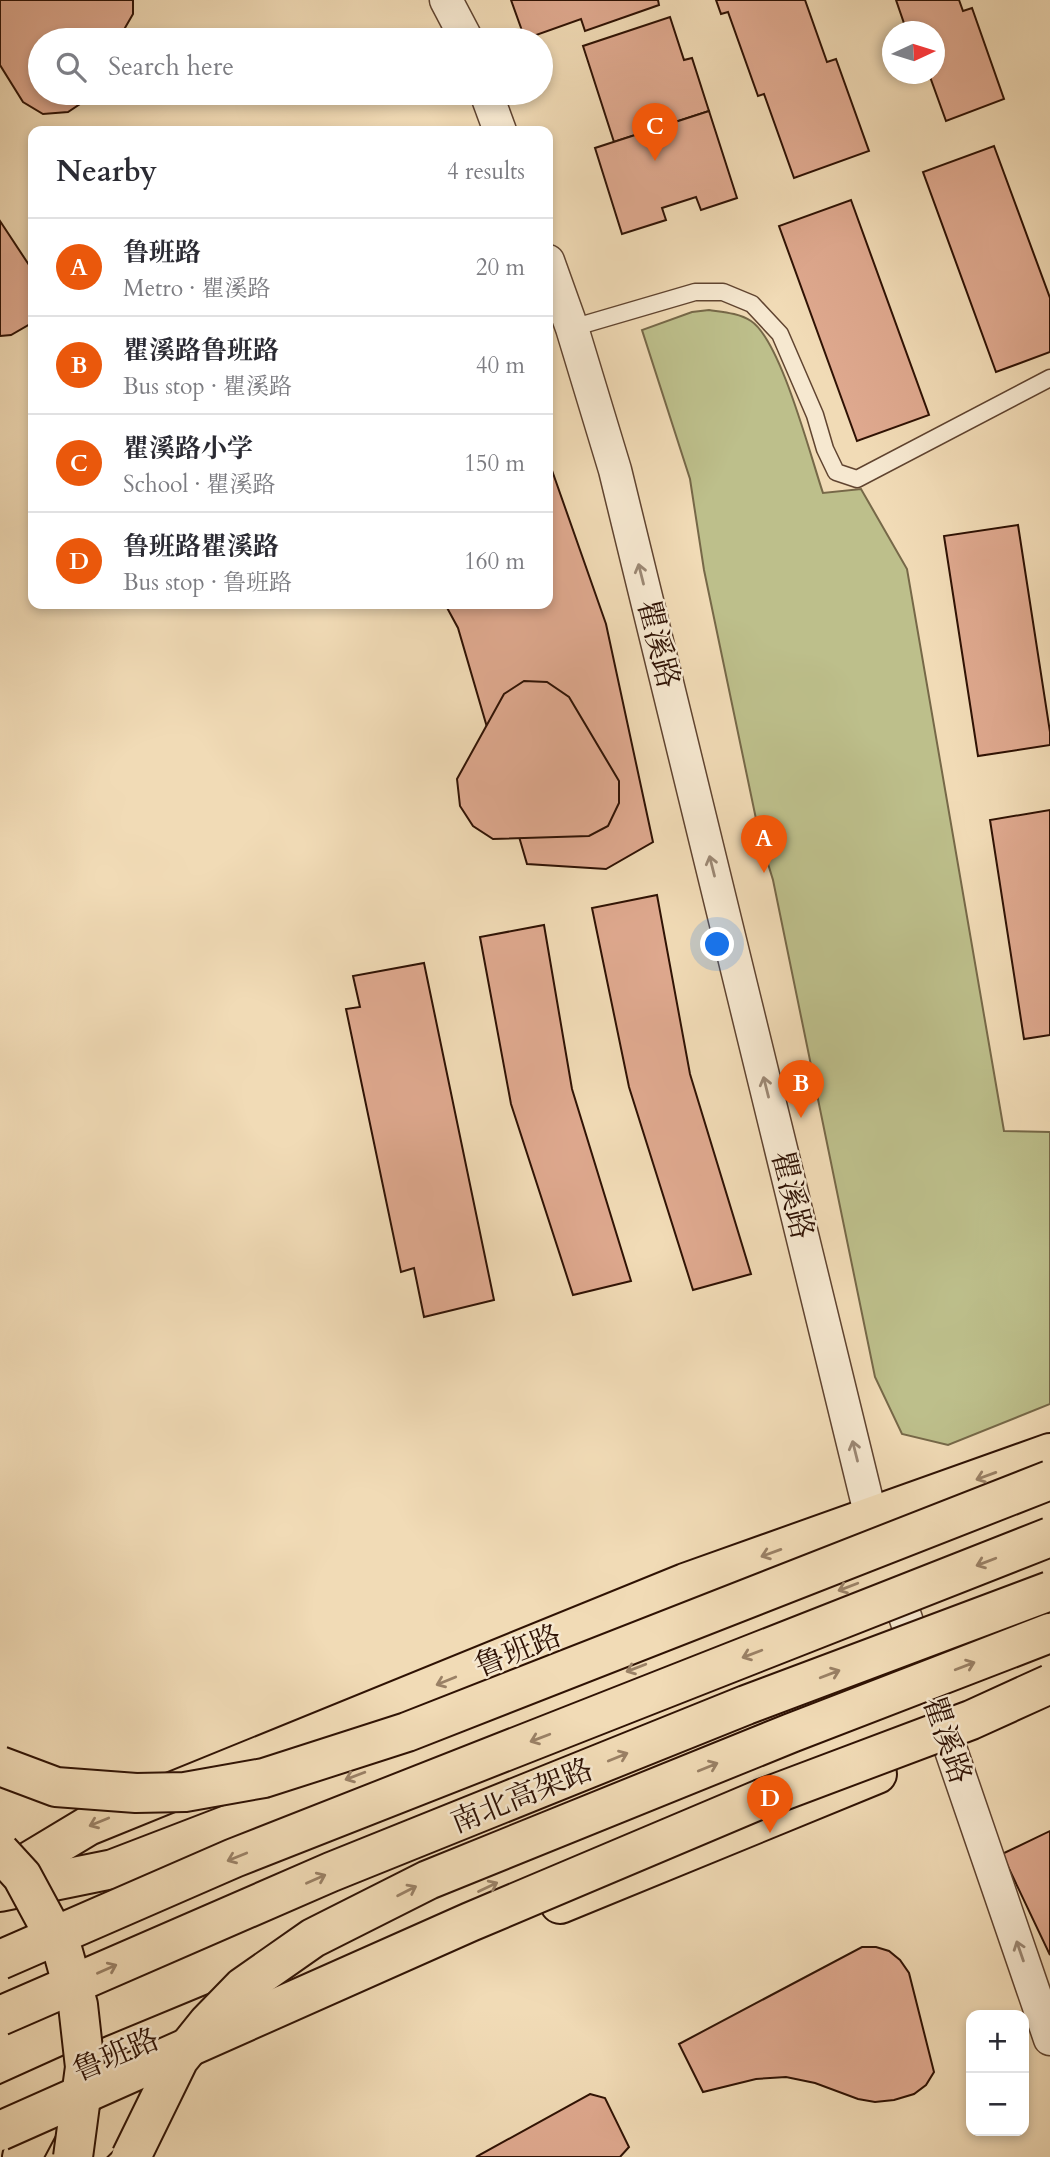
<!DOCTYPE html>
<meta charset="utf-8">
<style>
:root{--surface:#fff;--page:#f7f7f7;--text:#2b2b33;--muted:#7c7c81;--line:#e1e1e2;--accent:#ea580c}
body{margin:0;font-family:Cardo,"Noto Serif SC",serif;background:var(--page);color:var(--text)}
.controls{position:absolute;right:21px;bottom:21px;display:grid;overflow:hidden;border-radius:14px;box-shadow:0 4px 10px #0003}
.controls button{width:63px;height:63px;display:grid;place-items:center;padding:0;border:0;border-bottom:2px solid var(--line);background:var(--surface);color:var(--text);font:35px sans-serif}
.compass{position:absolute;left:882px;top:21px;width:63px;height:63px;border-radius:50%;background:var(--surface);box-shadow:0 4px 10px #0003;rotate:86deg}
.you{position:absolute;left:718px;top:945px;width:24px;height:24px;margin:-18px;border:5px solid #fff;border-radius:50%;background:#1a73e8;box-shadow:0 0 0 10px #1a73e833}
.badge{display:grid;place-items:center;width:46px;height:46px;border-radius:50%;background:var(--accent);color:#fff;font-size:23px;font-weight:700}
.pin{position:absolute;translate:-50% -58px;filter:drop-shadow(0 2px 4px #0008)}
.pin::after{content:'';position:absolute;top:37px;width:24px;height:21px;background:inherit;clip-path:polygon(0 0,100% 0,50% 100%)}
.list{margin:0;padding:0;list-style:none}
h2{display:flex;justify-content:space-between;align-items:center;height:91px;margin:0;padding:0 28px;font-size:30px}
h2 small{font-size:23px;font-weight:400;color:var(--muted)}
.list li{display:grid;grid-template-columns:46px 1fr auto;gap:21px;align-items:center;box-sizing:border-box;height:98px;padding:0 28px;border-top:2px solid var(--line)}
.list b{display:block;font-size:26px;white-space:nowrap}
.list p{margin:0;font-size:23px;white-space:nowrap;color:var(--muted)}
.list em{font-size:23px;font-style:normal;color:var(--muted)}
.icon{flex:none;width:38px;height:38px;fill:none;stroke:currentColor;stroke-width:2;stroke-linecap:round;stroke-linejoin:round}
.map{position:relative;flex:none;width:1050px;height:2157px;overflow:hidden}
.search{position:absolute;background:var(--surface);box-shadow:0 4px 10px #0003;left:28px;top:28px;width:525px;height:77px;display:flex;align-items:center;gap:18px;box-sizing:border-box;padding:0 24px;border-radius:38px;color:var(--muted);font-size:26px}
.panel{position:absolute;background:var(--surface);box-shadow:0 4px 10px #0003;left:28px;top:126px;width:525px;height:483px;border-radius:14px}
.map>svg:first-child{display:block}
.green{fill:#bdbf8b;stroke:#766848;stroke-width:2}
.building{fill:#dfa98f;stroke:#2f1204;stroke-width:2}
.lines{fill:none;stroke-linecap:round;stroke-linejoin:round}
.service-casing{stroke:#604430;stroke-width:19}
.minor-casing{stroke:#604430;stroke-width:35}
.primary-casing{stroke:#2f1204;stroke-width:42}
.trunk-casing{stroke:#2f1204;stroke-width:42}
.service{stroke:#f6e8d0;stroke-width:16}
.minor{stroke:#f6e8d0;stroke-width:32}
.primary{stroke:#f1dbb6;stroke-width:38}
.trunk{stroke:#f1dbb6;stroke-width:38}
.trunk-bridge-casing{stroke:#2f1204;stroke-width:42;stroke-linecap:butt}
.trunk-bridge{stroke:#f1dbb6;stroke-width:38}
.oneway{stroke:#9c8874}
.oneway2{stroke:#9a8166}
.labels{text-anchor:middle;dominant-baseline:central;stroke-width:5;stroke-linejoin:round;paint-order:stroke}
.street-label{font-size:30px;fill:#2f1204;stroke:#f6e8d0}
</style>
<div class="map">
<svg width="1050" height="2157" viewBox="0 0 1050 2157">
<rect width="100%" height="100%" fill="#f1dbb6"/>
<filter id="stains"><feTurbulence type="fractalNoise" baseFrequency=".00286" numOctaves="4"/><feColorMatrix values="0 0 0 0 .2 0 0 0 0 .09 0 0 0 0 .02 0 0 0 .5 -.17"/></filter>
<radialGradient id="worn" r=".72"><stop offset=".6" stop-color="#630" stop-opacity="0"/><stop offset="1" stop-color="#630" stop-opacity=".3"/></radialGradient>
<path class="green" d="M709,310C722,312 739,313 751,321C781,341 810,455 823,493L861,489L907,569L1004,1131L1050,1132V1404L948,1445L902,1434L875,1377L773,880L760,838L704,570L690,479L642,330L692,312Z"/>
<g class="building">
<path d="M0,0H133V14L118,40H40V93H90L86,100L68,112L43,114L23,102L0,65Z"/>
<path d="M511,0H658L659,5L585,31L581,19L525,39Z"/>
<path d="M716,0H805L827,62L836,59L869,151L794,178L764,94L758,96L728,12L721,14Z"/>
<path d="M896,0H959L963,11L972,8L1004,99L946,121L929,74H934V32H907Z"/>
<path d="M670,17L684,60L692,58L709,111L614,142L583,46Z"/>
<path d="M709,111L737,198L701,210L696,197L662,208L666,220L622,234L595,148Z"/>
<path d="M994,146L1050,298V352L996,372L923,172Z"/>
<path d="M851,200L929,415L857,441L779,226Z"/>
<path d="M0,221L33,271V317L30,324L11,335L0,336Z"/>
<path d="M548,459L606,624L653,842L606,869L527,864L458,628L445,604H548Z"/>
<path d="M1018,525L1050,732V745L978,756L944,536Z"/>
<path d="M524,681L547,682L569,697L619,781V803L608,826L589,836L493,839L473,826L460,806L457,779L504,694Z"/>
<path d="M1050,810V1035L1024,1039L990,820Z"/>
<path d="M657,895L690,1074L751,1274L693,1290L629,1087L592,908Z"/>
<path d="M544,925L572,1089L631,1281L573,1295L511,1104L480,937Z"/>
<path d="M424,963L494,1300L424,1317L414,1268L401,1272L346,1009L360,1007L353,976Z"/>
<path d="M1050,1831V1955L1002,1854Z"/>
<path d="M862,1947H876L889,1951L900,1960L909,1973L934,2072L926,2085L914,2094L894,2100L875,2102L858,2099L815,2083L786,2077L756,2079L703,2092L679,2044Z"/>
<path d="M590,2094L605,2098L629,2147L620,2157H476Z"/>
</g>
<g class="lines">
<g class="service-casing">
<path id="service" d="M572,328L695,292H723L752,304L780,334L815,415L825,449L836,472L857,479L1050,378"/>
</g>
<g class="minor-casing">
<g id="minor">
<path d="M446,0L467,40"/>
<path d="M486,93L500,131"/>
<path d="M548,261L572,328L615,470L871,1517L1050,2039"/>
</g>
</g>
<g class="primary-casing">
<g id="primary">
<path d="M0,1879L88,1826L685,1583L1050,1453"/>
<path d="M0,1892L113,1869L890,1571L1050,1512"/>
<path d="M560,1904L877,1774"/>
<path d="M0,2106L113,2055L229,2007L617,1827L936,1707L1050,1657"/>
<path d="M22,2157L57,2091"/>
</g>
</g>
<g class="trunk-casing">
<path id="trunk" d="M79,2157L175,2063"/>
</g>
<use href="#service" class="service"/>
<use href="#minor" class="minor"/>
<use href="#primary" class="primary"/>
<use href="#trunk" class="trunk"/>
<g class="trunk-bridge-casing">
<g id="trunk-bridge">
<path d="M0,1766L56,1787L136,1793L185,1792L264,1778L407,1732L1050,1480"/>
<path d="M0,1852L22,1876L63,1952L78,2005L85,2067L73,2157"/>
<path d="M0,1960L234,1858L1050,1537"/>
<path d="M0,2016L331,1872L746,1705L1050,1591"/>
<path d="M0,2131L470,1922L761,1799L971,1720L1050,1684"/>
<path d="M131,2157L179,2059L208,2023L243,1987L313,1938L428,1880L791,1733L1050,1633"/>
</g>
</g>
<use href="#trunk-bridge" class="trunk-bridge"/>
</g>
<defs><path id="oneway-shaft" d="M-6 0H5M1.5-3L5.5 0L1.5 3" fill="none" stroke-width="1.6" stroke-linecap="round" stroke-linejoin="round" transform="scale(1.75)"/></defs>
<g class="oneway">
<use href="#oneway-shaft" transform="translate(641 574) rotate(-104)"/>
<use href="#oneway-shaft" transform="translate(712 866) rotate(-104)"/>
<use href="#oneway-shaft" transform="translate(766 1087) rotate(-104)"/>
<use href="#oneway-shaft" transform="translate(855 1451) rotate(-104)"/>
<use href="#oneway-shaft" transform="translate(1020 1951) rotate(-109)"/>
</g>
<g class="oneway2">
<use href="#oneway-shaft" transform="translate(986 1476) rotate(160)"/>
<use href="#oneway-shaft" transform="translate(771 1553) rotate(160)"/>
<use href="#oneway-shaft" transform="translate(986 1562) rotate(159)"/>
<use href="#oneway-shaft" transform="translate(848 1587) rotate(159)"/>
<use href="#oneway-shaft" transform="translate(752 1654) rotate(159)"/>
<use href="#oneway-shaft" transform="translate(965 1666) rotate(-21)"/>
<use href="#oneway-shaft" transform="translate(636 1668) rotate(159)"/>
<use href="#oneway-shaft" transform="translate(830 1674) rotate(-21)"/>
<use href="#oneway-shaft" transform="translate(446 1681) rotate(158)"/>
<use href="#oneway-shaft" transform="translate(540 1738) rotate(159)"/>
<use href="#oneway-shaft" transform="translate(618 1757) rotate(-22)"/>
<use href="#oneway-shaft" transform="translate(708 1767) rotate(-22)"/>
<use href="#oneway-shaft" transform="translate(355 1776) rotate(159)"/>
<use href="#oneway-shaft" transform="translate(99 1822) rotate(158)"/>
<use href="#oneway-shaft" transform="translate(237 1857) rotate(158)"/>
<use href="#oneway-shaft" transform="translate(316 1879) rotate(-24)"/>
<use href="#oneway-shaft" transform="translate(488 1887) rotate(-25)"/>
<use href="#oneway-shaft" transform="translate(407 1891) rotate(-27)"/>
<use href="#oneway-shaft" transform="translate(107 1969) rotate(-24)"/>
</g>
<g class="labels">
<g class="street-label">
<text transform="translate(658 644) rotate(76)">瞿溪路</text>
<text transform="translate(792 1195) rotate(76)">瞿溪路</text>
<text transform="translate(518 1651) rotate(-22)">鲁班路</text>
<text transform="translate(947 1740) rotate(71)">瞿溪路</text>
<text transform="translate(522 1796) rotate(-22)">南北高架路</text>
<text transform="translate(116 2055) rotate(-23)">鲁班路</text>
</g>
</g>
<rect width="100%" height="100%" filter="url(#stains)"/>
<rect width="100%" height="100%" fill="url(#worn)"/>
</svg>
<div class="controls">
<button>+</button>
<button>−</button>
</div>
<svg class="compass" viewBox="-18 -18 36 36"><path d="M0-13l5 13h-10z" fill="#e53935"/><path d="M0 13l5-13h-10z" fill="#7c7c81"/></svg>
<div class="you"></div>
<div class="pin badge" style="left:764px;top:873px">A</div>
<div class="pin badge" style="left:801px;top:1118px">B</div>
<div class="pin badge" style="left:655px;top:161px">C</div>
<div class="pin badge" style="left:770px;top:1833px">D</div>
<div class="search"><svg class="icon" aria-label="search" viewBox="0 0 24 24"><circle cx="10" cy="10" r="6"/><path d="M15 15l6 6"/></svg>Search here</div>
<section class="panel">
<h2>Nearby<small>4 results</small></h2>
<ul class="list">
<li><span class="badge">A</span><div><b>鲁班路</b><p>Metro · 瞿溪路</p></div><em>20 m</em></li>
<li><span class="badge">B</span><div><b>瞿溪路鲁班路</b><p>Bus stop · 瞿溪路</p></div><em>40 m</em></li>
<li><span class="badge">C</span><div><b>瞿溪路小学</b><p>School · 瞿溪路</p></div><em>150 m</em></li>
<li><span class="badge">D</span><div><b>鲁班路瞿溪路</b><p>Bus stop · 鲁班路</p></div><em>160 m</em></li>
</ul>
</section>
</div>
